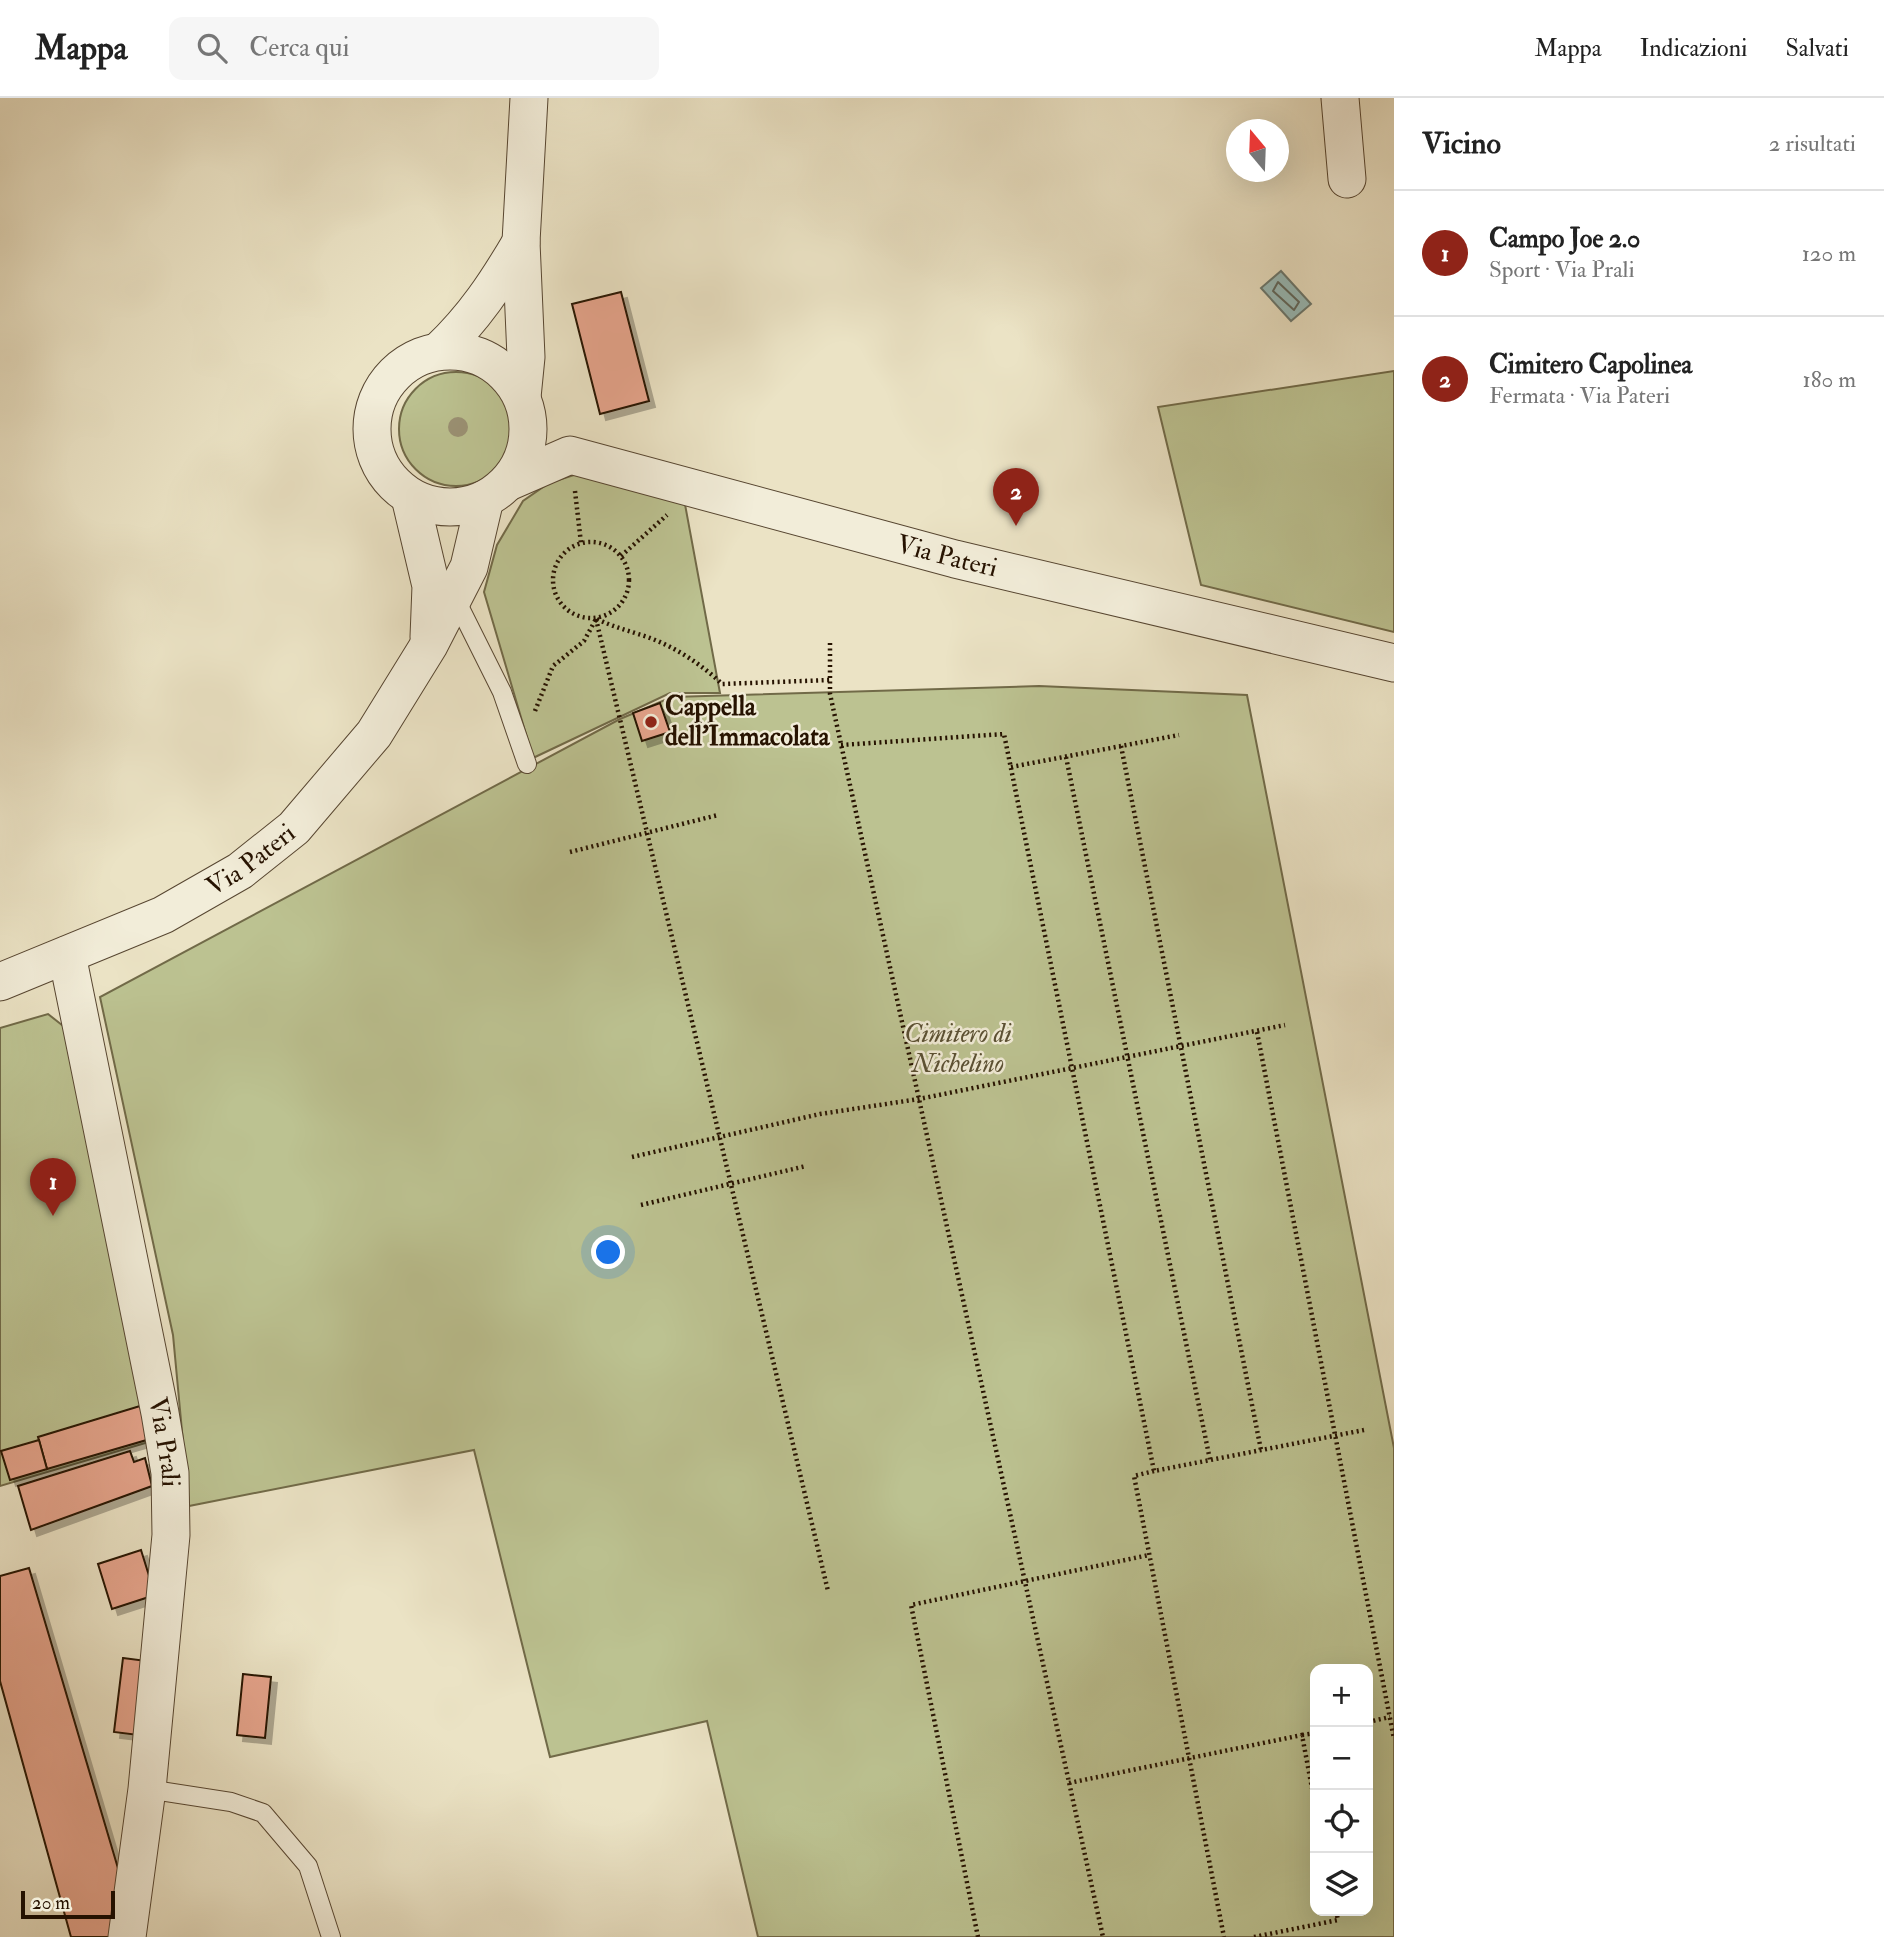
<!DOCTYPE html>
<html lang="it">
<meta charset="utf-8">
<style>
:root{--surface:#fff;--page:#f6f6f6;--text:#222;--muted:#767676;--line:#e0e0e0;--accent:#8f2418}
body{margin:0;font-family:"IM FELL Double Pica",serif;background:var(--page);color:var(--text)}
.controls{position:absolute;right:21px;bottom:21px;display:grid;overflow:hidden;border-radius:14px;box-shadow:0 7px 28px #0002}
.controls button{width:63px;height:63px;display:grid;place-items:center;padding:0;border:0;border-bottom:2px solid var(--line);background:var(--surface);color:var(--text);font:35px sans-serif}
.compass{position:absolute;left:1226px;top:21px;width:63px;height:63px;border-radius:50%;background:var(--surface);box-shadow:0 7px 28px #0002;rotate:341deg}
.scale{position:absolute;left:21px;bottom:18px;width:94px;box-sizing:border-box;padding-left:7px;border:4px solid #261200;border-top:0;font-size:19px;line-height:24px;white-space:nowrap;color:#261200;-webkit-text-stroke:5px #f2edd9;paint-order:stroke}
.you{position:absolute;left:609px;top:1155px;width:24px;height:24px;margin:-18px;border:5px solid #fff;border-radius:50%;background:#1a73e8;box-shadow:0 0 0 10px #1a73e833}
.badge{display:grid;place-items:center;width:46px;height:46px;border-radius:50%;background:var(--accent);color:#fff;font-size:23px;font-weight:700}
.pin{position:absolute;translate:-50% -58px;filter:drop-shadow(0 2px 4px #0008)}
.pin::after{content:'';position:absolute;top:37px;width:24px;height:21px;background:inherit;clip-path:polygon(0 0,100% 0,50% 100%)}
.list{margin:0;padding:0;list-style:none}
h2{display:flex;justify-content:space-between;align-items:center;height:91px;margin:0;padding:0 28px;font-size:30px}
h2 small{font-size:23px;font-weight:400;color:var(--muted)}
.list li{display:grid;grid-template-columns:46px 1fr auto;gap:21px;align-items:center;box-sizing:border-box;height:126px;padding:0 28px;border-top:2px solid var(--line)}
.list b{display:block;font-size:26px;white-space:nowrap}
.list p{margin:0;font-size:23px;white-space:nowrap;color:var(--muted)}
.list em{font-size:23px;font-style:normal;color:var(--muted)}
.icon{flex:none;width:38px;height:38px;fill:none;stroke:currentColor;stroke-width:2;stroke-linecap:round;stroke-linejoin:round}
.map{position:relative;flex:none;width:1394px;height:1839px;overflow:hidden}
header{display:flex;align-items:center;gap:42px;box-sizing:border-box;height:98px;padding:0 35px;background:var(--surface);border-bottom:2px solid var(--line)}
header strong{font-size:33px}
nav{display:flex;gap:38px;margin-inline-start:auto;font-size:24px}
.search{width:490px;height:63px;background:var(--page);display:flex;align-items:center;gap:18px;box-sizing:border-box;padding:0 24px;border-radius:14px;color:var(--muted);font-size:26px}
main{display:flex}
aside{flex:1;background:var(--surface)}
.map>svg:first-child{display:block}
.green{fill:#bcc291;stroke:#716a48;stroke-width:2;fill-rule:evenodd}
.water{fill:#99bdbb;stroke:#6b7970;stroke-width:2}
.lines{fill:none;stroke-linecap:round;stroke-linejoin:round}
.shore{stroke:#60685e;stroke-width:2}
.building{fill:#e6a48c;stroke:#261200;stroke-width:2;filter:url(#shadow)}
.lane-casing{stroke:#574631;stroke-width:20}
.street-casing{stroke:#574631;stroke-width:39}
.path{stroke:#261200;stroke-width:4.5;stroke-dasharray:2 3.5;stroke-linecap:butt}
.lane{stroke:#f2edd9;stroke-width:18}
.street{stroke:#f2edd9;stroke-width:37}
.tree{fill:#9b9275}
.poi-dot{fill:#8f2418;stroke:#f2edd9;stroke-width:2.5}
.labels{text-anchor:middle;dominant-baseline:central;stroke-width:5;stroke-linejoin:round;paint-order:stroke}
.street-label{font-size:26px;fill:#261200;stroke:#f2edd9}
.poi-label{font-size:26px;font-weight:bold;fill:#261200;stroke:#f2edd9;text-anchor:start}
.park-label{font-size:26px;font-style:italic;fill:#5a5033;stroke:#f2edd9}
</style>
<header>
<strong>Mappa</strong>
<div class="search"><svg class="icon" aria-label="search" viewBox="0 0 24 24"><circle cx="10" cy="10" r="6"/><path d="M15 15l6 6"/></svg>Cerca qui</div>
<nav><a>Mappa</a><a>Indicazioni</a><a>Salvati</a></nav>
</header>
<main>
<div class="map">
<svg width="1394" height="1839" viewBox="0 0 1394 1839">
<defs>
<filter id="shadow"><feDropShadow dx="6" dy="6" stdDeviation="0" flood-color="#0004"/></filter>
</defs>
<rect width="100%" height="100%" fill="#ebe3c5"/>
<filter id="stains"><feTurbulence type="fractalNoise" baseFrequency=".00286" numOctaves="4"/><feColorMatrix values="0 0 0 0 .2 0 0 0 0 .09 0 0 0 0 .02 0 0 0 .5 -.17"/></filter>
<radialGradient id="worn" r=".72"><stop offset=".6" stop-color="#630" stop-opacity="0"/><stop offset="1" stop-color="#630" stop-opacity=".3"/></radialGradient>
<g class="green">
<path d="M1394,273V534L1201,487L1158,309Z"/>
<circle cx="456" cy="331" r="57"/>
<path d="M577,376L684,401L720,595H670L533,660L484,494L497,447L523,403L549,385Z"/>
<path d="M1039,588L1247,597L1394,1350V1839H758L707,1623L550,1659L474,1352L189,1408L173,1237L100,899L620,621L672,599ZM1315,1571H1368V1813H1315Z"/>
<path d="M48,916L67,931L152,1343L0,1388V930Z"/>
</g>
<path class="water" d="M1281,173L1311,206L1291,223L1261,190Z"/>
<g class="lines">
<path class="shore" d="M1278,184L1299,204L1294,212L1273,193Z"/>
</g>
<g class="building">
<path d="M621,194L649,303L600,316L572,206Z"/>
<path d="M660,605L670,634L642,643L633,615Z"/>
<path d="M140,1308L150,1341L47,1371L38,1339Z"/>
<path d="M39,1342L47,1371L10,1382L1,1353Z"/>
<path d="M130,1353L134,1364L145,1360L152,1388L31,1432L18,1388Z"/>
<path d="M141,1452L155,1497L112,1511L98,1466Z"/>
<path d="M29,1470L120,1777L117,1839H71L0,1583V1478Z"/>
<path d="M123,1560L147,1563L138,1637L114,1634Z"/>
<path d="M243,1576L271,1579L265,1640L237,1637Z"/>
</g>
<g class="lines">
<g class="lane-casing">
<g id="lane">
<path d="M454,498L502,594L527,666"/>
<path d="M147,1691L231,1704L263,1715L308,1768L331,1839"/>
</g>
</g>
<g class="street-casing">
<g id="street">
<path d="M1340,0L1347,81"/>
<circle cx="450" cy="331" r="78"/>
<path d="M439,253C474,220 497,185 521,144"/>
<path d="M522,299L526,259L521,144L529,0"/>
<path id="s1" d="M508,384L570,357L955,461L1394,565"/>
<path d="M410,399L431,488L429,539"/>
<path id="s2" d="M67,857L160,1315L170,1375L171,1437L147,1691L127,1839"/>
<path id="s3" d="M0,884L163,817L240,773L294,730L374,636L429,547L469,469L485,401"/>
</g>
</g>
<g class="path">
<path d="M575,393L581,445"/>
<circle cx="591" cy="482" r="38"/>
<path d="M621,458L667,417"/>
<path d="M596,521L828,1493"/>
<path d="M597,521C611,528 623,531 638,536C669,545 699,564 722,586L830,582"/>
<path d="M830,545V596L1103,1839"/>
<path d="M535,613L553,568L584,543L596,521"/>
<path d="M841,647L1004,636L1154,1373L1364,1332"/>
<path d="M1121,648L1261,1352"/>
<path d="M1066,659L1210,1362"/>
<path d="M1011,669L1179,637"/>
<path d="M570,754L718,717"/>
<path d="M1257,934L1394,1641"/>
<path d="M632,1059L820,1016L919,1001L1285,927"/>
<path d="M641,1107L806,1068"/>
<path d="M1154,1373L1134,1378L1224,1839"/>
<path d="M1368,1624L1390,1619"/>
<path d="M1302,1637L1315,1635"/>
<path d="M1069,1685L1302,1637L1315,1706"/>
<path d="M978,1839L911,1507L1149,1457"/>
<path d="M1254,1839L1338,1822L1336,1813"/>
</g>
<use href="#lane" class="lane"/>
<use href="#street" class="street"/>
</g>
<circle class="tree" cx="458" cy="329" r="10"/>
<circle class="poi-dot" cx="651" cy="624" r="7"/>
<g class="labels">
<g class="street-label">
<text stroke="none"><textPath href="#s1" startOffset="458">Via Pateri</textPath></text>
<text stroke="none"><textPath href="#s3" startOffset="280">Via Pateri</textPath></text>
<text stroke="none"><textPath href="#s2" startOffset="497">Via Prali</textPath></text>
</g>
<g class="poi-label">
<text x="665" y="609">Cappella<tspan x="665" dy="30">dell'Immacolata</tspan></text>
</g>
<g class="park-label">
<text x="958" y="936">Cimitero di<tspan x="958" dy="30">Nichelino</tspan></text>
</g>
</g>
<rect width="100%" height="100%" filter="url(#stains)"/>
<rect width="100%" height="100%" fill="url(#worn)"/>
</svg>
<div class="controls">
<button>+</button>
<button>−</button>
<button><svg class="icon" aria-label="locate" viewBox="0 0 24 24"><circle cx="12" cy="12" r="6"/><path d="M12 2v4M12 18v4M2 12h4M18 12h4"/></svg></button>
<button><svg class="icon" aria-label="layers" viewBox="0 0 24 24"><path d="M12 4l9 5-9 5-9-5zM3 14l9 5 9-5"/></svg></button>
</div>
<svg class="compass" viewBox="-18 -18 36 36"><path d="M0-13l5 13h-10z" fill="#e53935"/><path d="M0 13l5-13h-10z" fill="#767676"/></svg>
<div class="scale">20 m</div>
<div class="you"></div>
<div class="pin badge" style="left:53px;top:1118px">1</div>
<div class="pin badge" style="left:1016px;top:428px">2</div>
</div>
<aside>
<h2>Vicino<small>2 risultati</small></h2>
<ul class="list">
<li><span class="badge">1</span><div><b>Campo Joe 2.0</b><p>Sport · Via Prali</p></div><em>120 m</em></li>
<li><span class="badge">2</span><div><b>Cimitero Capolinea</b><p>Fermata · Via Pateri</p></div><em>180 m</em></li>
</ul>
</aside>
</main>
